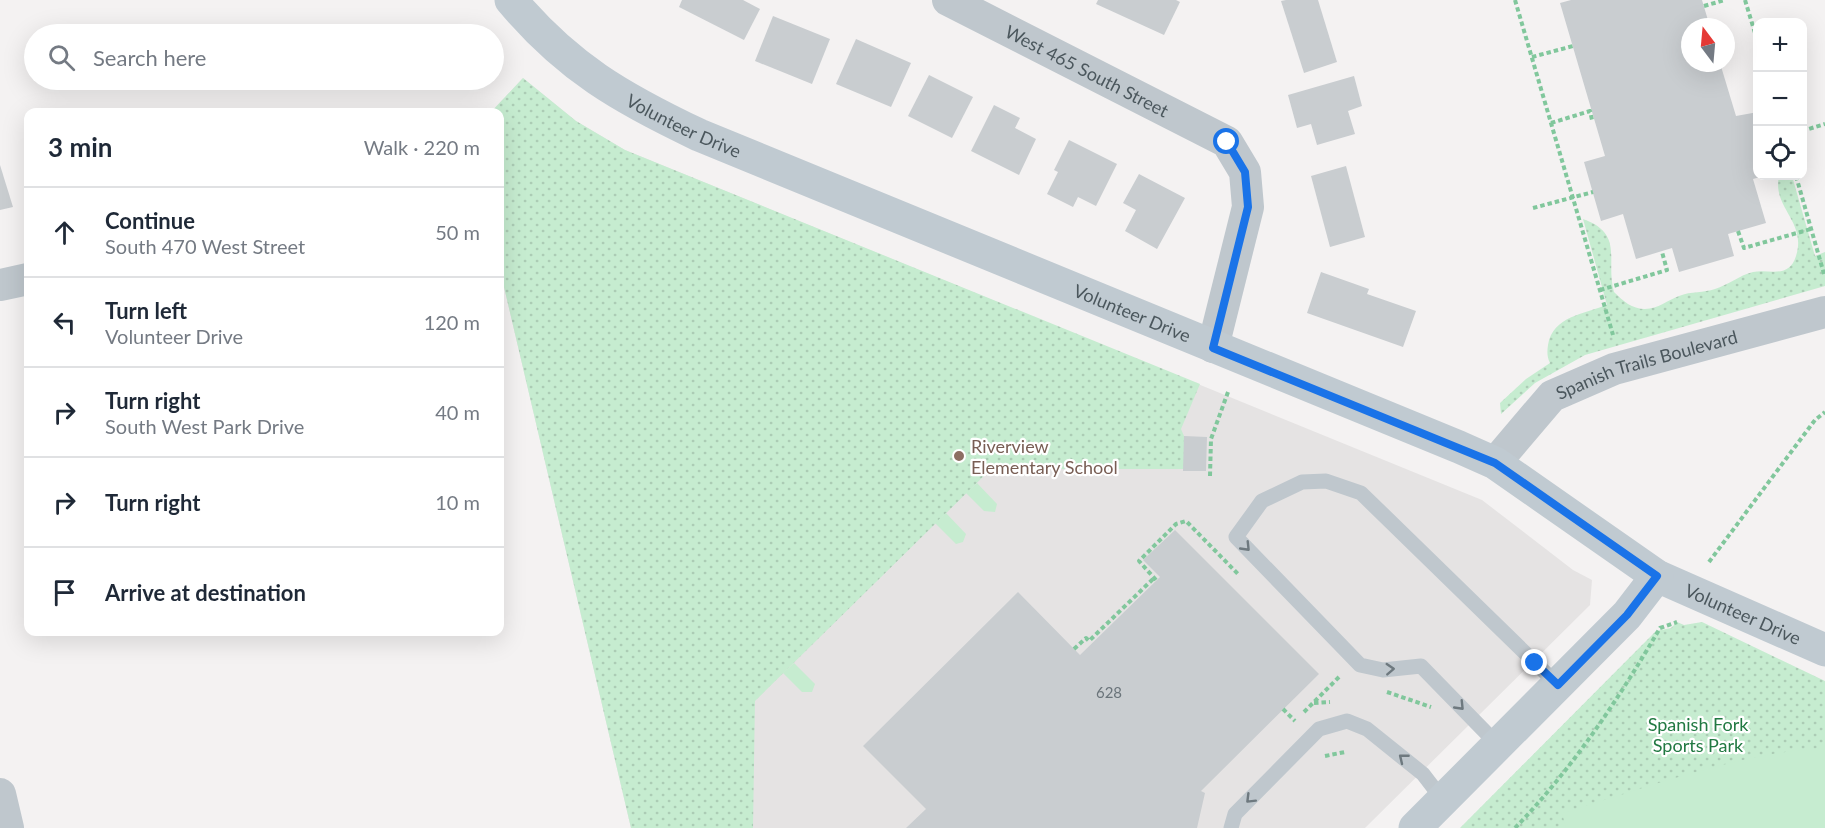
<!DOCTYPE html>
<meta charset="utf-8">
<style>
:root{--surface:#fff;--page:#f6f6f7;--text:#1f2937;--muted:#747a83;--line:#e0e1e3}
body{margin:0;font-family:Lato,sans-serif;background:var(--page);color:var(--text)}
.controls{position:absolute;right:18px;top:18px;display:grid;overflow:hidden;border-radius:12px;box-shadow:0 6px 24px #0002}
.controls button{width:54px;height:54px;display:grid;place-items:center;padding:0;border:0;border-bottom:2px solid var(--line);background:var(--surface);color:var(--text);font:30px sans-serif}
.compass{position:absolute;left:1681px;top:18px;width:54px;height:54px;border-radius:50%;background:var(--surface);box-shadow:0 6px 24px #0002;rotate:344deg}
.stop{position:absolute;width:18px;height:18px;margin:-14px;border:4px solid #1a73e8;border-radius:50%;background:#fff}
.stop.end{background:#1a73e8;border-color:#fff;box-shadow:0 2px 6px #0008}
.list{margin:0;padding:0;list-style:none}
h2{display:flex;justify-content:space-between;align-items:center;height:78px;margin:0;padding:0 24px;font-size:26px}
h2 small{font-size:20px;font-weight:400;color:var(--muted)}
.list li{display:grid;grid-template-columns:39px 1fr auto;gap:18px;align-items:center;box-sizing:border-box;height:90px;padding:0 24px;border-top:2px solid var(--line)}
.list b{display:block;font-size:22px;white-space:nowrap}
.list p{margin:0;font-size:20px;white-space:nowrap;color:var(--muted)}
.list em{font-size:20px;font-style:normal;color:var(--muted)}
.icon{flex:none;width:33px;height:33px;fill:none;stroke:currentColor;stroke-width:2;stroke-linecap:round;stroke-linejoin:round}
.map{position:relative;flex:none;width:1825px;height:828px;overflow:hidden}
.search{position:absolute;background:var(--surface);box-shadow:0 6px 24px #0002;left:24px;top:24px;width:480px;height:66px;display:flex;align-items:center;gap:15px;box-sizing:border-box;padding:0 21px;border-radius:33px;color:var(--muted);font-size:22px}
.panel{position:absolute;background:var(--surface);box-shadow:0 6px 24px #0002;left:24px;top:108px;width:480px;height:528px;border-radius:12px}
.map>svg:first-child{display:block}
.education{fill:#e5e3e3}
.green{fill:url(#green-dots)}
.pitch{fill:#c6ecd0}
.building{fill:#c9cdd0}
.lines{fill:none;stroke-linecap:round;stroke-linejoin:round}
.path{stroke:#81c79c;stroke-width:4;stroke-dasharray:4.5 3;stroke-linecap:butt}
.lane{stroke:#bfc7cd;stroke-width:15}
.street{stroke:#bfc7cd;stroke-width:32}
.secondary{stroke:#c0cad1;stroke-width:33}
.oneway{stroke:#6e797f}
.route{stroke:#1a73e8;stroke-width:8}
.education-dot{fill:#8d6e63;stroke:#fff;stroke-width:2}
.labels{text-anchor:middle;dominant-baseline:central;stroke-width:4.5;stroke-linejoin:round;paint-order:stroke}
.number-label{font-size:15px;fill:#6a747a}
.street-label{font-size:18px;fill:#4b575d;stroke:#fff}
.education-label{font-size:18px;fill:#785e54;stroke:#fff;text-anchor:start}
.park-label{font-size:18px;fill:#217942;stroke:#fff}
</style>
<div class="map">
<svg width="1825" height="828" viewBox="0 0 1825 828">
<defs>
<pattern id="green-dots" width="8" height="8" patternUnits="userSpaceOnUse" patternTransform="scale(1.5)"><rect width="8" height="8" fill="#c6ecd0"/><path d="M2 2h.1M6 6h.1" fill="none" stroke="#acccb5" stroke-width="1.8" stroke-linecap="round"/></pattern>
</defs>
<rect width="100%" height="100%" fill="#f4f2f2"/>
<path class="education" d="M523,78L576,121L625,150L1482,500L1573,570L1592,580L1590,605L1365,828H631L500,270V112H491Z"/>
<g class="green">
<path d="M523,78L576,121L625,150L1200,384L1181,429L1184,436V469H991L755,701L753,828H631L500,270V112H491Z"/>
<path d="M1779,176H1792L1815,256L1825,252V286L1585,355L1535,383L1501,414L1500,403L1526,379L1550,363C1547,357 1547,352 1548,345C1553,316 1584,314 1607,305L1583,219C1625,234 1605,260 1614,292C1623,301 1632,309 1645,309C1658,309 1668,300 1679,296C1691,291 1704,293 1715,289C1728,285 1740,275 1753,272C1770,269 1789,279 1796,256C1807,221 1772,208 1779,176Z"/>
<path d="M1677,622L1684,625L1702,622L1825,681V828H1460L1656,631L1671,628Z"/>
</g>
<g class="pitch">
<path d="M977,483L997,504L995,512L984,511L966,493Z"/>
<path d="M946,513L966,534L963,542L956,544L935,523Z"/>
<path d="M794,663L815,684L812,692H802L783,673Z"/>
<path d="M1825,748V828H1566L1562,813C1644,789 1740,752 1825,748Z"/>
</g>
<g class="building">
<path d="M682,0H743L760,9L744,40L679,7Z"/>
<path d="M1098,0H1176L1180,2L1164,35L1096,4Z"/>
<path d="M1286,0H1318L1337,62L1304,73L1281,1Z"/>
<path d="M1571,0H1702L1710,27H1690V63H1720L1736,116L1758,112V176H1764L1753,179L1766,223L1728,234L1734,256L1679,272L1672,248L1636,259L1623,214L1601,221L1584,162L1605,156L1560,3Z"/>
<path d="M773,16L830,39L812,84L755,61Z"/>
<path d="M856,39L911,63L891,107L836,84Z"/>
<path d="M929,75L973,97L952,138L908,116Z"/>
<path d="M1354,76L1362,106L1348,111L1355,134L1317,145L1311,124L1297,128L1288,95Z"/>
<path d="M994,105L1020,118L1015,128L1036,139L1019,175L971,151Z"/>
<path d="M1069,140L1117,164L1096,206L1078,197L1073,207L1047,194L1058,172L1054,170Z"/>
<path d="M0,165L13,207L0,210Z"/>
<path d="M1346,166L1365,237L1330,247L1311,176Z"/>
<path d="M1139,174L1185,198L1157,249L1125,231L1136,210L1123,203Z"/>
<path d="M1321,272L1369,289L1367,294L1416,311L1403,347L1307,313Z"/>
<path d="M1184,436L1207,437L1206,471H1183Z"/>
<path d="M1175,530L1319,674L1201,791L1205,793L1197,828H906L926,809L863,746L1018,592L1080,655L1160,577L1143,560Z"/>
</g>
<g class="lines">
<g class="path">
<path d="M1515,0L1613,335"/>
<path d="M1745,0L1758,43"/>
<path d="M1704,6L1725,0"/>
<path d="M1532,57L1573,46"/>
<path d="M1551,123L1590,111L1592,120"/>
<path d="M1802,131L1825,124"/>
<path d="M1796,176L1824,274"/>
<path d="M1533,208L1593,192"/>
<path d="M1738,231L1744,248L1811,229"/>
<path d="M1600,290L1667,270L1662,252"/>
<path d="M1210,476L1211,439L1228,392"/>
<path d="M1709,562L1815,420L1825,412"/>
<path d="M1156,580L1139,561L1176,524L1186,521L1238,574"/>
<path d="M1074,649L1086,638L1089,641L1154,578"/>
<path d="M1387,692L1431,707"/>
<path d="M1314,703L1330,702"/>
<path d="M1283,709L1295,721"/>
<path d="M1304,712L1340,676"/>
<path d="M1325,756L1345,752"/>
<path d="M1515,828C1573,768 1618,700 1660,628L1677,622"/>
</g>
<g class="lane">
<path d="M1499,746L1421,666L1383,670L1360,665L1236,537L1262,501L1302,482L1326,481L1361,493L1558,685"/>
<path d="M1231,828L1235,814L1319,729L1347,721L1367,729L1423,774L1443,800"/>
</g>
<g class="street">
<path id="s1" d="M948,0L1227,142L1245,172L1248,207L1213,347"/>
<path d="M0,285L28,279"/>
<path id="s2" d="M1495,463L1552,396L1614,369L1825,312"/>
<path d="M0,794L8,828"/>
</g>
<g class="secondary">
<path id="s3" d="M511,0C567,67 621,98 699,135L1459,447L1495,463L1657,576L1825,650"/>
<path d="M1415,828L1627,615L1657,576"/>
</g>
</g>
<defs><path id="oneway-chevron" d="M-2-3.5L2.5 0L-2 3.5" fill="none" stroke-width="1.6" stroke-linecap="round" stroke-linejoin="round" transform="scale(1.5)"/></defs>
<g class="oneway">
<use href="#oneway-chevron" transform="translate(1246 547) rotate(46)"/>
<use href="#oneway-chevron" transform="translate(1390 669) rotate(-3)"/>
<use href="#oneway-chevron" transform="translate(1460 706) rotate(46)"/>
<use href="#oneway-chevron" transform="translate(1403 758) rotate(-141)"/>
<use href="#oneway-chevron" transform="translate(1250 799) rotate(135)"/>
</g>
<g class="lines">
<path class="route" d="M1227,142L1245,172L1248,207L1213,348L1495,463L1657,576L1627,615L1558,685L1535,663"/>
</g>
<circle class="education-dot" cx="959" cy="456" r="6"/>
<g class="labels">
<g class="number-label">
<text x="1109" y="692">628</text>
</g>
<g class="street-label">
<text stroke="none"><textPath href="#s1" startOffset="156">West 465 South Street</textPath></text>
<text stroke="none"><textPath href="#s3" startOffset="216">Volunteer Drive</textPath></text>
<text stroke="none"><textPath href="#s3" startOffset="702">Volunteer Drive</textPath></text>
<text stroke="none"><textPath href="#s2" startOffset="188">Spanish Trails Boulevard</textPath></text>
<text stroke="none"><textPath href="#s3" startOffset="1386">Volunteer Drive</textPath></text>
</g>
<g class="education-label">
<text x="971" y="446">Riverview<tspan x="971" dy="21">Elementary School</tspan></text>
</g>
<g class="park-label">
<text x="1698" y="724">Spanish Fork<tspan x="1698" dy="21">Sports Park</tspan></text>
</g>
</g>
</svg>
<div class="controls">
<button>+</button>
<button>−</button>
<button><svg class="icon" aria-label="locate" viewBox="0 0 24 24"><circle cx="12" cy="12" r="6"/><path d="M12 2v4M12 18v4M2 12h4M18 12h4"/></svg></button>
</div>
<svg class="compass" viewBox="-18 -18 36 36"><path d="M0-13l5 13h-10z" fill="#e53935"/><path d="M0 13l5-13h-10z" fill="#747a83"/></svg>
<div class="stop" style="left:1227px;top:142px"></div>
<div class="stop end" style="left:1535px;top:663px"></div>
<div class="search"><svg class="icon" aria-label="search" viewBox="0 0 24 24"><circle cx="10" cy="10" r="6"/><path d="M15 15l6 6"/></svg>Search here</div>
<section class="panel">
<h2>3 min<small>Walk · 220 m</small></h2>
<ul class="list">
<li><svg class="icon" aria-label="ahead" viewBox="0 0 24 24"><path d="M12 20V5M6 11l6-6 6 6"/></svg><div><b>Continue</b><p>South 470 West Street</p></div><em>50 m</em></li>
<li><svg class="icon" aria-label="left" viewBox="0 0 24 24"><path d="M17 20v-9H6M10 6l-5 5 5 5"/></svg><div><b>Turn left</b><p>Volunteer Drive</p></div><em>120 m</em></li>
<li><svg class="icon" aria-label="right" viewBox="0 0 24 24"><path d="M7 20v-9h11M14 6l5 5-5 5"/></svg><div><b>Turn right</b><p>South West Park Drive</p></div><em>40 m</em></li>
<li><svg class="icon" aria-label="right" viewBox="0 0 24 24"><path d="M7 20v-9h11M14 6l5 5-5 5"/></svg><div><b>Turn right</b></div><em>10 m</em></li>
<li><svg class="icon" aria-label="arrive" viewBox="0 0 24 24"><path d="M6 21V4h12l-3 4 3 4H6"/></svg><div><b>Arrive at destination</b></div></li>
</ul>
</section>
</div>
